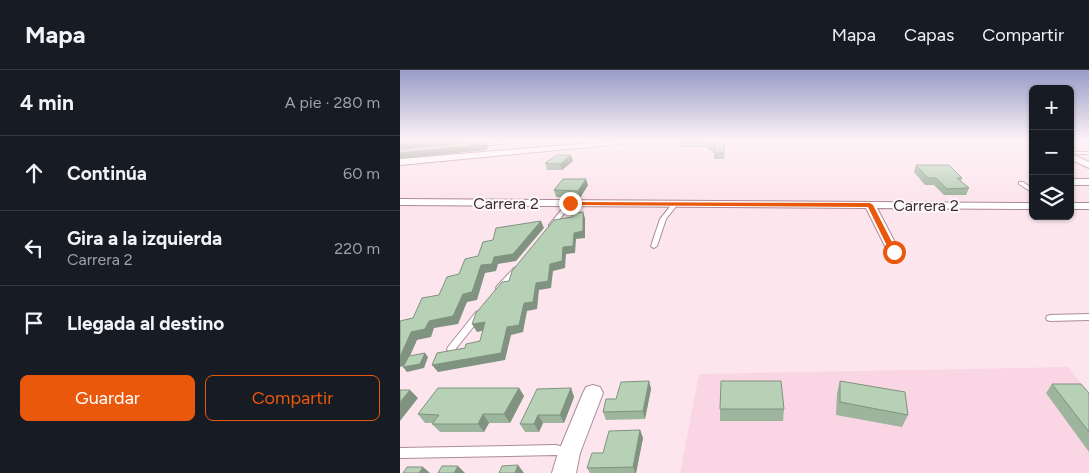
<!DOCTYPE html>
<html lang="es">
<meta charset="utf-8">
<style>
:root{--surface:#171b24;--page:#242831;--text:#f1f3f6;--muted:#9ea1a6;--line:#363941;--accent:#ea580c}
body{margin:0;font-family:Figtree,sans-serif;background:var(--page);color:var(--text)}
.controls{position:absolute;right:15px;top:15px;display:grid;overflow:hidden;border-radius:8px;box-shadow:0 1px 4px #0004}
.controls button{width:45px;height:45px;display:grid;place-items:center;padding:0;border:0;border-bottom:1px solid var(--line);background:var(--surface);color:var(--text);font:25px sans-serif}
.stop{position:absolute;width:15px;height:15px;margin:-11px;border:4px solid #ea580c;border-radius:50%;background:#fff}
.stop.end{background:#ea580c;border-color:#fff;box-shadow:0 1px 5px #0008}
.list{margin:0;padding:0;list-style:none}
h2{display:flex;justify-content:space-between;align-items:center;height:65px;margin:0;padding:0 20px;font-size:21px}
h2 small{font-size:16px;font-weight:400;color:var(--muted)}
.list li{display:grid;grid-template-columns:32px 1fr auto;gap:15px;align-items:center;box-sizing:border-box;height:75px;padding:0 20px;border-top:1px solid var(--line)}
.list b{display:block;font-size:19px;white-space:nowrap}
.list p{margin:0;font-size:16px;white-space:nowrap;color:var(--muted)}
.list em{font-size:16px;font-style:normal;color:var(--muted)}
.actions{display:flex;gap:10px;padding:15px 20px}
.actions a{flex:1;padding:11px 0;border:1px solid var(--accent);border-radius:8px;text-align:center;font-size:18px;color:var(--accent)}
.actions .main{background:var(--accent);color:#fff}
.icon{flex:none;width:28px;height:28px;fill:none;stroke:currentColor;stroke-width:2;stroke-linecap:round;stroke-linejoin:round}
.map{position:relative;flex:none;width:689px;height:403px;overflow:hidden}
header{display:flex;align-items:center;gap:30px;box-sizing:border-box;height:70px;padding:0 25px;background:var(--surface);border-bottom:1px solid var(--line)}
header strong{font-size:24px}
nav{display:flex;gap:28px;margin-inline-start:auto;font-size:18px}
main{display:flex}
aside{flex:1;background:var(--surface)}
.map>svg:first-child{display:block}
.built{fill:#fad6e4}
.lines{fill:none;stroke-linecap:round;stroke-linejoin:round}
.lane-casing{stroke:#ae8b99;stroke-width:2}
.street-casing{stroke:#ae8b99;stroke-width:2}
.lane{fill:#fff;fill-rule:evenodd}
.street{fill:#fff;fill-rule:evenodd}
.wall{fill:#9db49d}
.shaded-wall{fill:#809280}
.building{fill:#b7d1b7;stroke:#809280}
.route{fill:#ea580c}
.labels{text-anchor:middle;dominant-baseline:central;stroke-width:4;stroke-linejoin:round;paint-order:stroke}
.far-street-label{font-size:16px;fill:#3a2c32;stroke:#fef7fa}
</style>
<header>
<strong>Mapa</strong>
<nav><a>Mapa</a><a>Capas</a><a>Compartir</a></nav>
</header>
<main>
<aside>
<h2>4 min<small>A pie · 280 m</small></h2>
<ul class="list">
<li><svg class="icon" aria-label="ahead" viewBox="0 0 24 24"><path d="M12 20V5M6 11l6-6 6 6"/></svg><div><b>Continúa</b></div><em>60 m</em></li>
<li><svg class="icon" aria-label="left" viewBox="0 0 24 24"><path d="M17 20v-9H6M10 6l-5 5 5 5"/></svg><div><b>Gira a la izquierda</b><p>Carrera 2</p></div><em>220 m</em></li>
<li><svg class="icon" aria-label="arrive" viewBox="0 0 24 24"><path d="M6 21V4h12l-3 4 3 4H6"/></svg><div><b>Llegada al destino</b></div></li>
</ul>
<div class="actions"><a class="main">Guardar</a><a>Compartir</a></div>
</aside>
<div class="map">
<svg width="689" height="403" viewBox="0 0 689 403">
<rect width="100%" height="100%" fill="#fce5ed"/>
<path class="built" d="M668,297L689,323V403H280L299,304Z"/>
<g class="lines">
<g class="lane-casing">
<g id="lane">
<path d="M110,71H132L78,76L76,75L78,74Z"/>
<path d="M683,71H689V74Z"/>
<rect x="674" y="82" width="15" height="2"/>
<path d="M619,112H623L633,119V123L619,114Z"/>
<path d="M170,131L173,133L153,157H149V155L168,132Z"/>
<path d="M275,132L278,134L266,149L257,176L254,178L252,177L251,176L260,149L273,133Z"/>
<path d="M116,197L118,198L119,199L118,200L103,220H97L96,218L97,216L114,198Z"/>
<path d="M79,241L82,242L83,244L82,246L54,281L51,282L48,281L47,279L48,277L76,242Z"/>
<path d="M689,244V250L650,251L647,250L646,248L647,246L650,245Z"/>
<path d="M156,375L172,379L174,383L172,387L168,388L156,385L0,388V378Z"/>
</g>
</g>
<g class="street-casing">
<g id="street">
<path d="M216,71H252L0,95V89Z"/>
<path d="M670,83L689,92V98L670,89Z"/>
<rect x="670" y="109" width="19" height="6"/>
<path d="M0,129L633,133V139L477,138L500,182L494,186L488,182L466,138L0,135Z"/>
<rect x="670" y="133" width="19" height="6"/>
<path d="M193,315L200,317L203,323L180,383L176,403H152L158,383L183,323L186,317Z"/>
</g>
</g>
<use href="#lane" class="lane"/>
<use href="#street" class="street"/>
</g>
<g class="wall">
<path d="M177,71H193L177,72Z"/>
<path d="M279,71H325L324,89H314V81L308,80V77H280Z"/>
<path d="M173,91L162,100H147L145,93Z"/>
<path d="M516,95L562,108L561,112L569,118L566,125H544L534,115H525L514,102Z"/>
<path d="M188,115L180,128L156,127L154,120Z"/>
<path d="M249,311L251,319L245,349L206,350L203,342L216,329Z"/>
<path d="M440,311L508,345L502,357L436,345L437,323Z"/>
<path d="M652,314L689,323V382L646,323Z"/>
<path d="M119,318L124,326L110,353H89L84,362H40L32,354L33,353H25L18,344Z"/>
<path d="M171,318L174,327L164,353H143L139,362H125L120,354Z"/>
<path d="M320,339H384L383,351H320Z"/>
<path d="M240,360L243,368L236,403H190L187,398Z"/>
</g>
<g class="shaded-wall">
<path d="M21,71H87H86L88,77L86,80L0,89V73Z"/>
<path d="M171,85L173,91L162,100L160,94Z"/>
<path d="M186,109L188,115L180,128L178,121Z"/>
<path d="M183,142L185,148V168L176,169L175,183L166,184L165,198L153,201L151,218L139,220L137,239L127,241L123,262L111,265L105,290L38,302L32,295L107,257L124,233L136,213L150,194L163,177L174,163Z"/>
<path d="M141,151L144,158L116,191L98,194L96,201L85,203L77,230L67,232L58,254L34,258L31,267L17,270L6,295L0,297V287L11,262L29,251L63,224L81,195L94,187Z"/>
<path d="M85,252L90,259L77,262L72,254Z"/>
<path d="M25,283L28,287L24,298L7,302L3,297Z"/>
<path d="M249,311L251,319L245,349L243,341Z"/>
<path d="M119,318L124,326L110,353L104,344Z"/>
<path d="M171,318L174,327L164,353L160,345Z"/>
<path d="M10,320L18,328L0,351V332Z"/>
<path d="M83,344L89,353L84,362L78,354Z"/>
<path d="M138,345L143,353L139,362L134,354Z"/>
<path d="M240,360L243,368L236,403H235L233,397Z"/>
<path d="M118,395L124,403H115Z"/>
<path d="M58,396L65,403H54Z"/>
<path d="M23,397L30,403H19Z"/>
</g>
<g class="building">
<path d="M0,71H21L0,73Z"/>
<path d="M86,71L84,74L0,83V79Z"/>
<path d="M325,71L324,83H314L315,75L308,74V72H279Z"/>
<path d="M157,85H171L160,94L145,93Z"/>
<path d="M516,95H549L562,108H557L569,118L547,119L536,108H528Z"/>
<path d="M163,109H186L178,121L154,120Z"/>
<path d="M183,142V161L174,163L173,176L163,177L162,191L150,194L148,211L136,213L133,232L124,233L119,255L107,257L101,283L32,295L37,283L65,278L66,274L80,271L85,252L72,254L76,243L102,212L109,211L112,201L154,150L172,147V143Z"/>
<path d="M141,151L113,184L94,187L92,194L81,195L72,222L63,224L53,246L29,251L25,259L11,262L0,287V251L13,248L22,228L39,225L47,207L59,204L65,189L78,186L83,172L93,170L96,158Z"/>
<path d="M25,283L20,294L3,297L9,286Z"/>
<path d="M249,311L243,341L203,342L206,329H216L221,312Z"/>
<path d="M321,311H381L384,339H320Z"/>
<path d="M440,311L505,322L508,345L440,332Z"/>
<path d="M652,314H681L689,323V362Z"/>
<path d="M38,318H119L104,344H83L78,354H32L39,345L18,344Z"/>
<path d="M171,318L160,345H138L134,354H120L137,319Z"/>
<path d="M0,320H10L0,332Z"/>
<path d="M240,360L233,397L187,398L192,383H203L209,361Z"/>
<path d="M118,395L115,403H99L102,396Z"/>
<path d="M42,396H58L54,403H38Z"/>
<path d="M7,397H23L19,403H3Z"/>
</g>
<linearGradient id="sky" x2="0" y2="1"><stop stop-color="#979bc7"/><stop offset="0.55" stop-color="#fef3f7"/><stop offset="1" stop-color="#fef3f7" stop-opacity="0"/></linearGradient>
<rect width="689" height="128" fill="url(#sky)"/>
<path class="route" d="M167,132L470,133L473,135L497,182L494,185L490,182L468,137L170,135Z"/>
<g class="labels">
<g class="far-street-label">
<text x="106" y="133">Carrera 2</text>
<text x="526" y="135">Carrera 2</text>
</g>
</g>
</svg>
<div class="controls">
<button>+</button>
<button>−</button>
<button><svg class="icon" aria-label="layers" viewBox="0 0 24 24"><path d="M12 4l9 5-9 5-9-5zM3 14l9 5 9-5"/></svg></button>
</div>
<div class="stop" style="left:494px;top:182px"></div>
<div class="stop end" style="left:170px;top:133px"></div>
</div>
</main>
